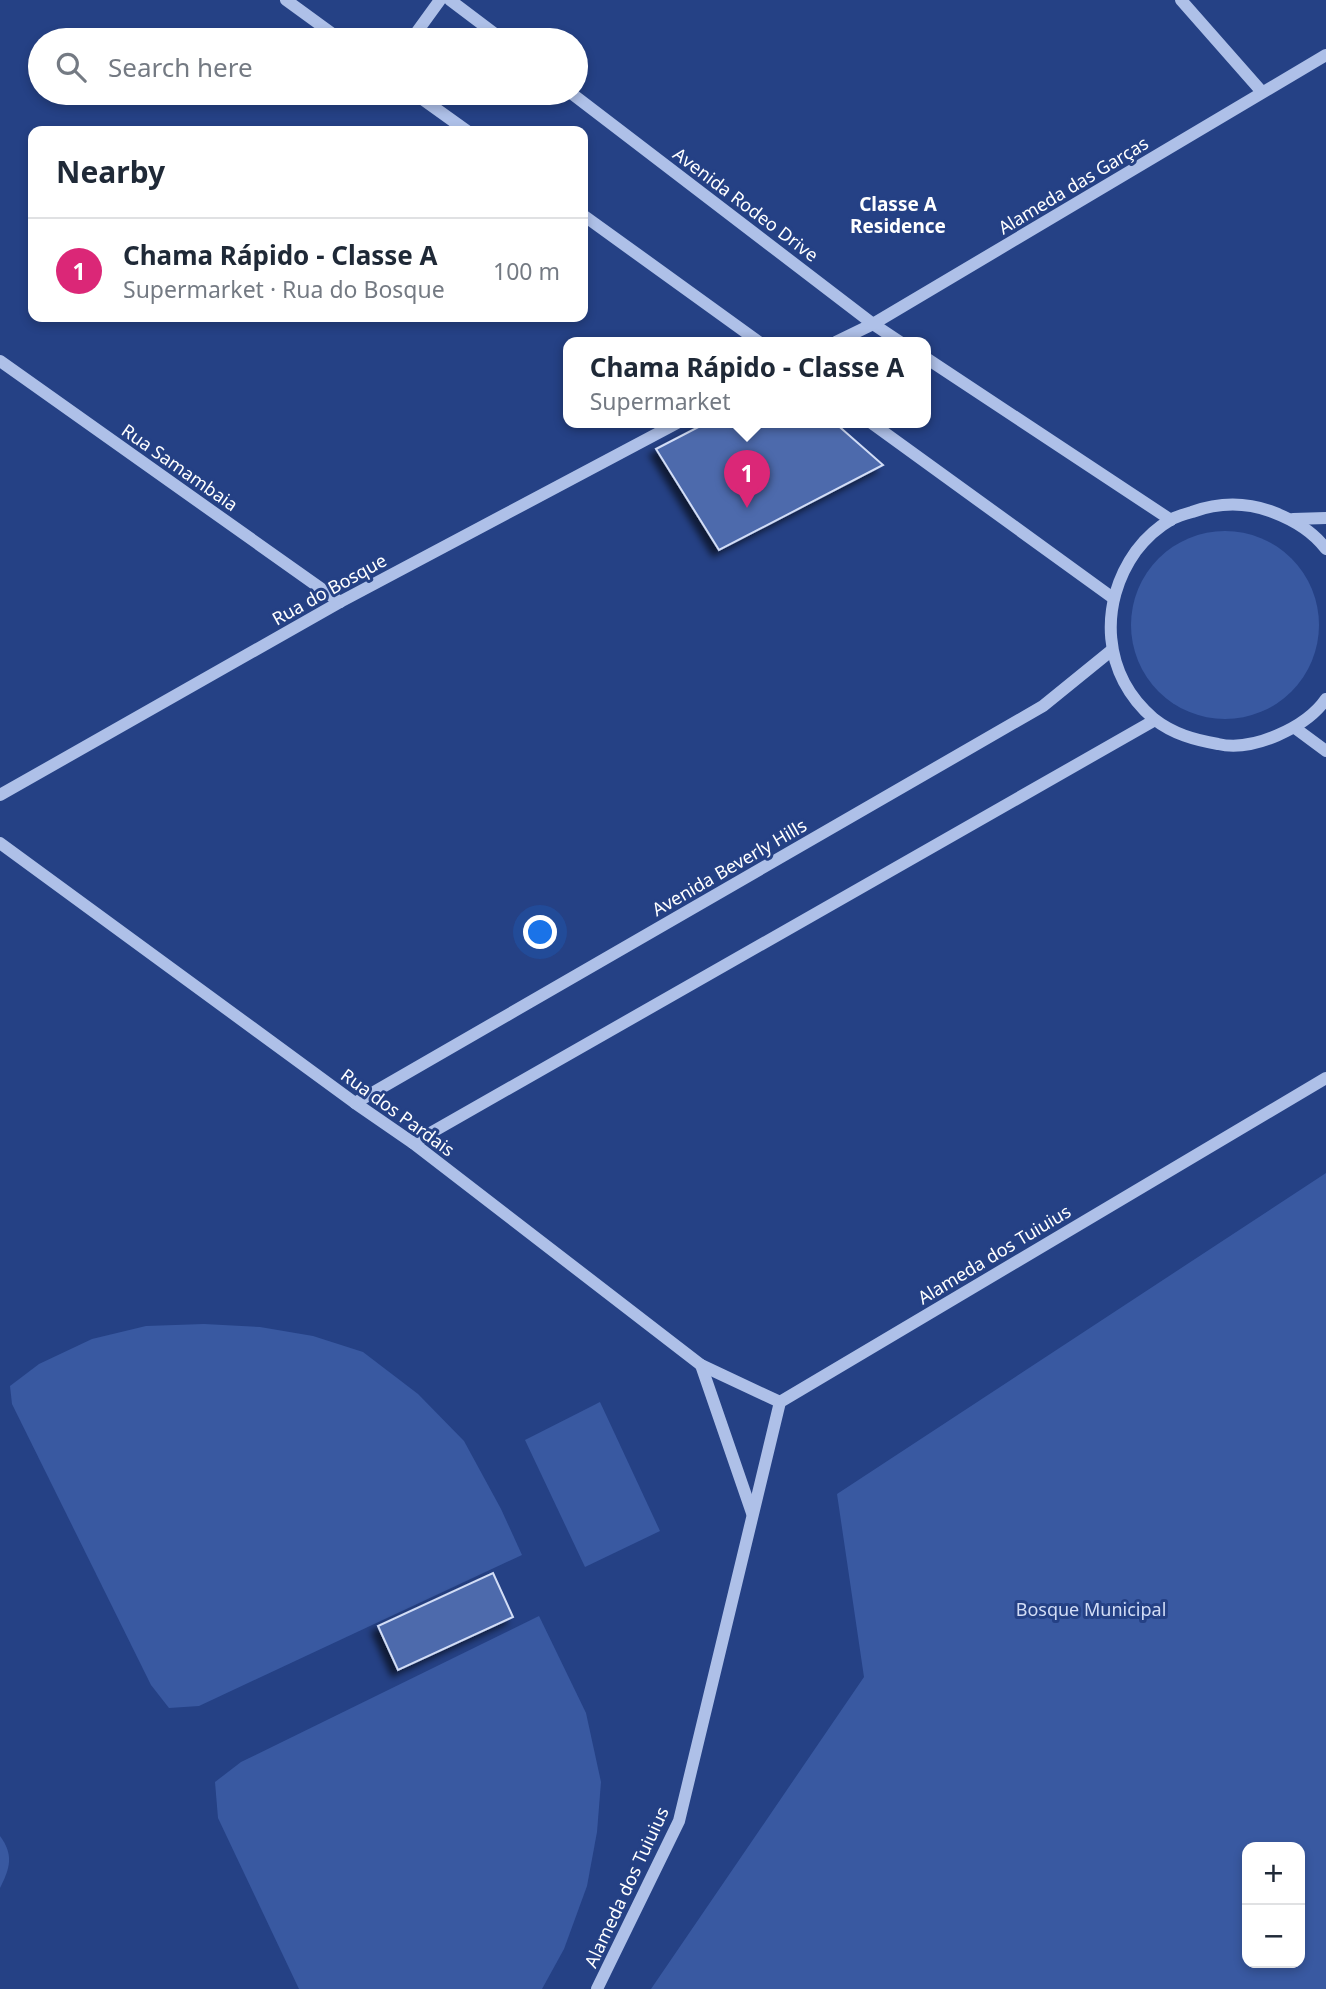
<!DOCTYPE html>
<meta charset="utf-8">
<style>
:root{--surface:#fff;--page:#f6f6f7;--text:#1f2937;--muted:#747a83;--line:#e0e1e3;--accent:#db2777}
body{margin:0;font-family:"Noto Sans",sans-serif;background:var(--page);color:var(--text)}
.controls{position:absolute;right:21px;bottom:21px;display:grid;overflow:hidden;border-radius:14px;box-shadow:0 4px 10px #0003}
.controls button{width:63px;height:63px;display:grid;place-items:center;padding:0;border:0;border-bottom:2px solid var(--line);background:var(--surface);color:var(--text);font:35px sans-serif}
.you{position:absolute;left:541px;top:933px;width:24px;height:24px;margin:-18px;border:5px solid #fff;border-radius:50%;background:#1a73e8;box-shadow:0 0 0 10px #1a73e833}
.badge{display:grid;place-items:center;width:46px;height:46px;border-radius:50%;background:var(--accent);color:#fff;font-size:23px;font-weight:700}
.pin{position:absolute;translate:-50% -58px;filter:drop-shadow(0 2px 4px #0008)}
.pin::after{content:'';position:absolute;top:37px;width:24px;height:21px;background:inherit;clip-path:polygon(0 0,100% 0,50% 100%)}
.popup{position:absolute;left:563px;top:337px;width:368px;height:91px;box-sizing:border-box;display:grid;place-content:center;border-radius:14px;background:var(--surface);filter:drop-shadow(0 2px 5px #0005);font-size:23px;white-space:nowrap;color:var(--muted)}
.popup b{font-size:26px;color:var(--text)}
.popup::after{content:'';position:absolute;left:50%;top:100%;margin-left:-14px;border:14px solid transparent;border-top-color:var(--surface)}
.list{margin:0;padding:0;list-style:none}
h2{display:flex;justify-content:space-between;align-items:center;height:91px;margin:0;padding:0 28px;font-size:30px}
h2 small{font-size:23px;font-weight:400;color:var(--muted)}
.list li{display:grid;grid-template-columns:46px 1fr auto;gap:21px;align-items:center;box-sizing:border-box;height:105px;padding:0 28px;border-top:2px solid var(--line)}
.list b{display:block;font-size:26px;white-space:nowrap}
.list p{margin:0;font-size:23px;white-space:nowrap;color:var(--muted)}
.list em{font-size:23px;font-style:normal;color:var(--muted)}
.icon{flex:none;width:38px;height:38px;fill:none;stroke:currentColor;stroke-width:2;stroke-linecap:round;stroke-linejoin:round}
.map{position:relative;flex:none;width:1326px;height:1989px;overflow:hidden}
.search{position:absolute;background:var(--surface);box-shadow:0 4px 10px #0003;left:28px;top:28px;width:560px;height:77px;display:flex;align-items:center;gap:18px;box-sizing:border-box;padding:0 24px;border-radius:38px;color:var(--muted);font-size:26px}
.panel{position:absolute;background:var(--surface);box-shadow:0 4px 10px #0003;left:28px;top:126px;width:560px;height:196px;border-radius:14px}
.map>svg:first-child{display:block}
.green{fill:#3959a1;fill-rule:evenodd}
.building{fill:#4d6aac;stroke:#d2ddf6;stroke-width:2;filter:url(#shadow)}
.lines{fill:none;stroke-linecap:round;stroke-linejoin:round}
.minor{stroke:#aec0e8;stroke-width:12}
.labels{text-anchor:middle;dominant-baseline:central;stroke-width:6;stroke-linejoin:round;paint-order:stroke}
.street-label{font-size:18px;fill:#fff;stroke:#254185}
.park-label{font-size:18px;fill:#d2ddf6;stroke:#254185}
.neighbourhood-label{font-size:19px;font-weight:bold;fill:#fff;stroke:#254185}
</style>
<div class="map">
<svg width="1326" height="1989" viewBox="0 0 1326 1989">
<defs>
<filter id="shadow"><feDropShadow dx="-6" dy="6" stdDeviation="3.5" flood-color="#0009"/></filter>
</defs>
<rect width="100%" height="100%" fill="#254185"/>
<g class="green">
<circle cx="1225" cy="625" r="94"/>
<path d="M1326,1173V1989H651L864,1677L837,1494ZM1247,1847H1300V1963H1247Z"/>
<path d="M204,1324L260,1327L313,1336L363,1352L418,1394L464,1441L501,1509L522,1555L199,1706L169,1708L151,1685L12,1404L10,1386L39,1364L92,1339L146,1326Z"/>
<path d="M600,1402L660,1531L585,1567L525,1440Z"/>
<path d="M539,1616L586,1713L601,1782L597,1832L587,1886L564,1949L542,1989H299L218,1818L215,1782L241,1762Z"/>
<path d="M0,1836C14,1855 10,1868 0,1888Z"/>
</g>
<g class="building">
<path d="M708,422H834L883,465L719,550L656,449Z"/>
<path d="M493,1573L513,1617L398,1670L378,1626Z"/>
</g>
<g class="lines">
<g class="minor">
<path d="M286,0L341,40"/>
<path d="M450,0L503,40"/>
<path d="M1181,0L1262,92"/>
<path d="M411,40L440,0"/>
<path d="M414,93L467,131"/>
<path d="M571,93L873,324L900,342"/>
<path d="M583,215L759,342"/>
<path d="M836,342L873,324L1326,55"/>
<path d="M926,358L1171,520"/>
<path d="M0,361L340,602"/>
<path d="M870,422L1113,598"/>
<path d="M1293,519L1326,518"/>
<path d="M1326,549C1312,530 1292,519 1270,511C1244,502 1217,503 1192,512C1185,514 1178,516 1172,519C1158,527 1145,539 1136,551C1098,604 1102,675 1154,719C1173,734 1195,740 1218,744C1252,752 1306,728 1326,699"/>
<path d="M1295,728L1326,751"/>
<path d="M0,795L340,602L679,422"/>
<path d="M0,843L355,1103L413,1143L701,1365L780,1402"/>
<path d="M355,1103L1043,706L1112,650"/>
<path d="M413,1143L1155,720"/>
<path d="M701,1365L752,1513"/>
<path d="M597,1989L679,1821L780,1402L1326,1078"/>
</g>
</g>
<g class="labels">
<g class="street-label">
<text transform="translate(1073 185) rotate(-31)">Alameda das Garças</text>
<text transform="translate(746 204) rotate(37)">Avenida Rodeo Drive</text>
<text transform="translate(180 467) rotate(35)">Rua Samambaia</text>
<text transform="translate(329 589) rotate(-29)">Rua do Bosque</text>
<text transform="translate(729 867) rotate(-30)">Avenida Beverly Hills</text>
<text transform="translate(398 1112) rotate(36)">Rua dos Pardais</text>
<text transform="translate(994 1254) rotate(-31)">Alameda dos Tuiuius</text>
<text transform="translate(626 1887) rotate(-65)">Alameda dos Tuiuius</text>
</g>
<g class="park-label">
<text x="1091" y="1609">Bosque Municipal</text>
</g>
<g class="neighbourhood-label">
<text x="898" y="204">Classe A<tspan x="898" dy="22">Residence</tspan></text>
</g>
</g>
</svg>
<div class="controls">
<button>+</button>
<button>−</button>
</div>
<div class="you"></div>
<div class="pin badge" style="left:747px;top:508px">1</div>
<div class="popup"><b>Chama Rápido - Classe A</b>Supermarket</div>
<div class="search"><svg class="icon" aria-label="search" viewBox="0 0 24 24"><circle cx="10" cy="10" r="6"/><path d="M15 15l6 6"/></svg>Search here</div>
<section class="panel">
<h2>Nearby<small></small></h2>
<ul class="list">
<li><span class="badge">1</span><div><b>Chama Rápido - Classe A</b><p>Supermarket · Rua do Bosque</p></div><em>100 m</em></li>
</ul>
</section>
</div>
